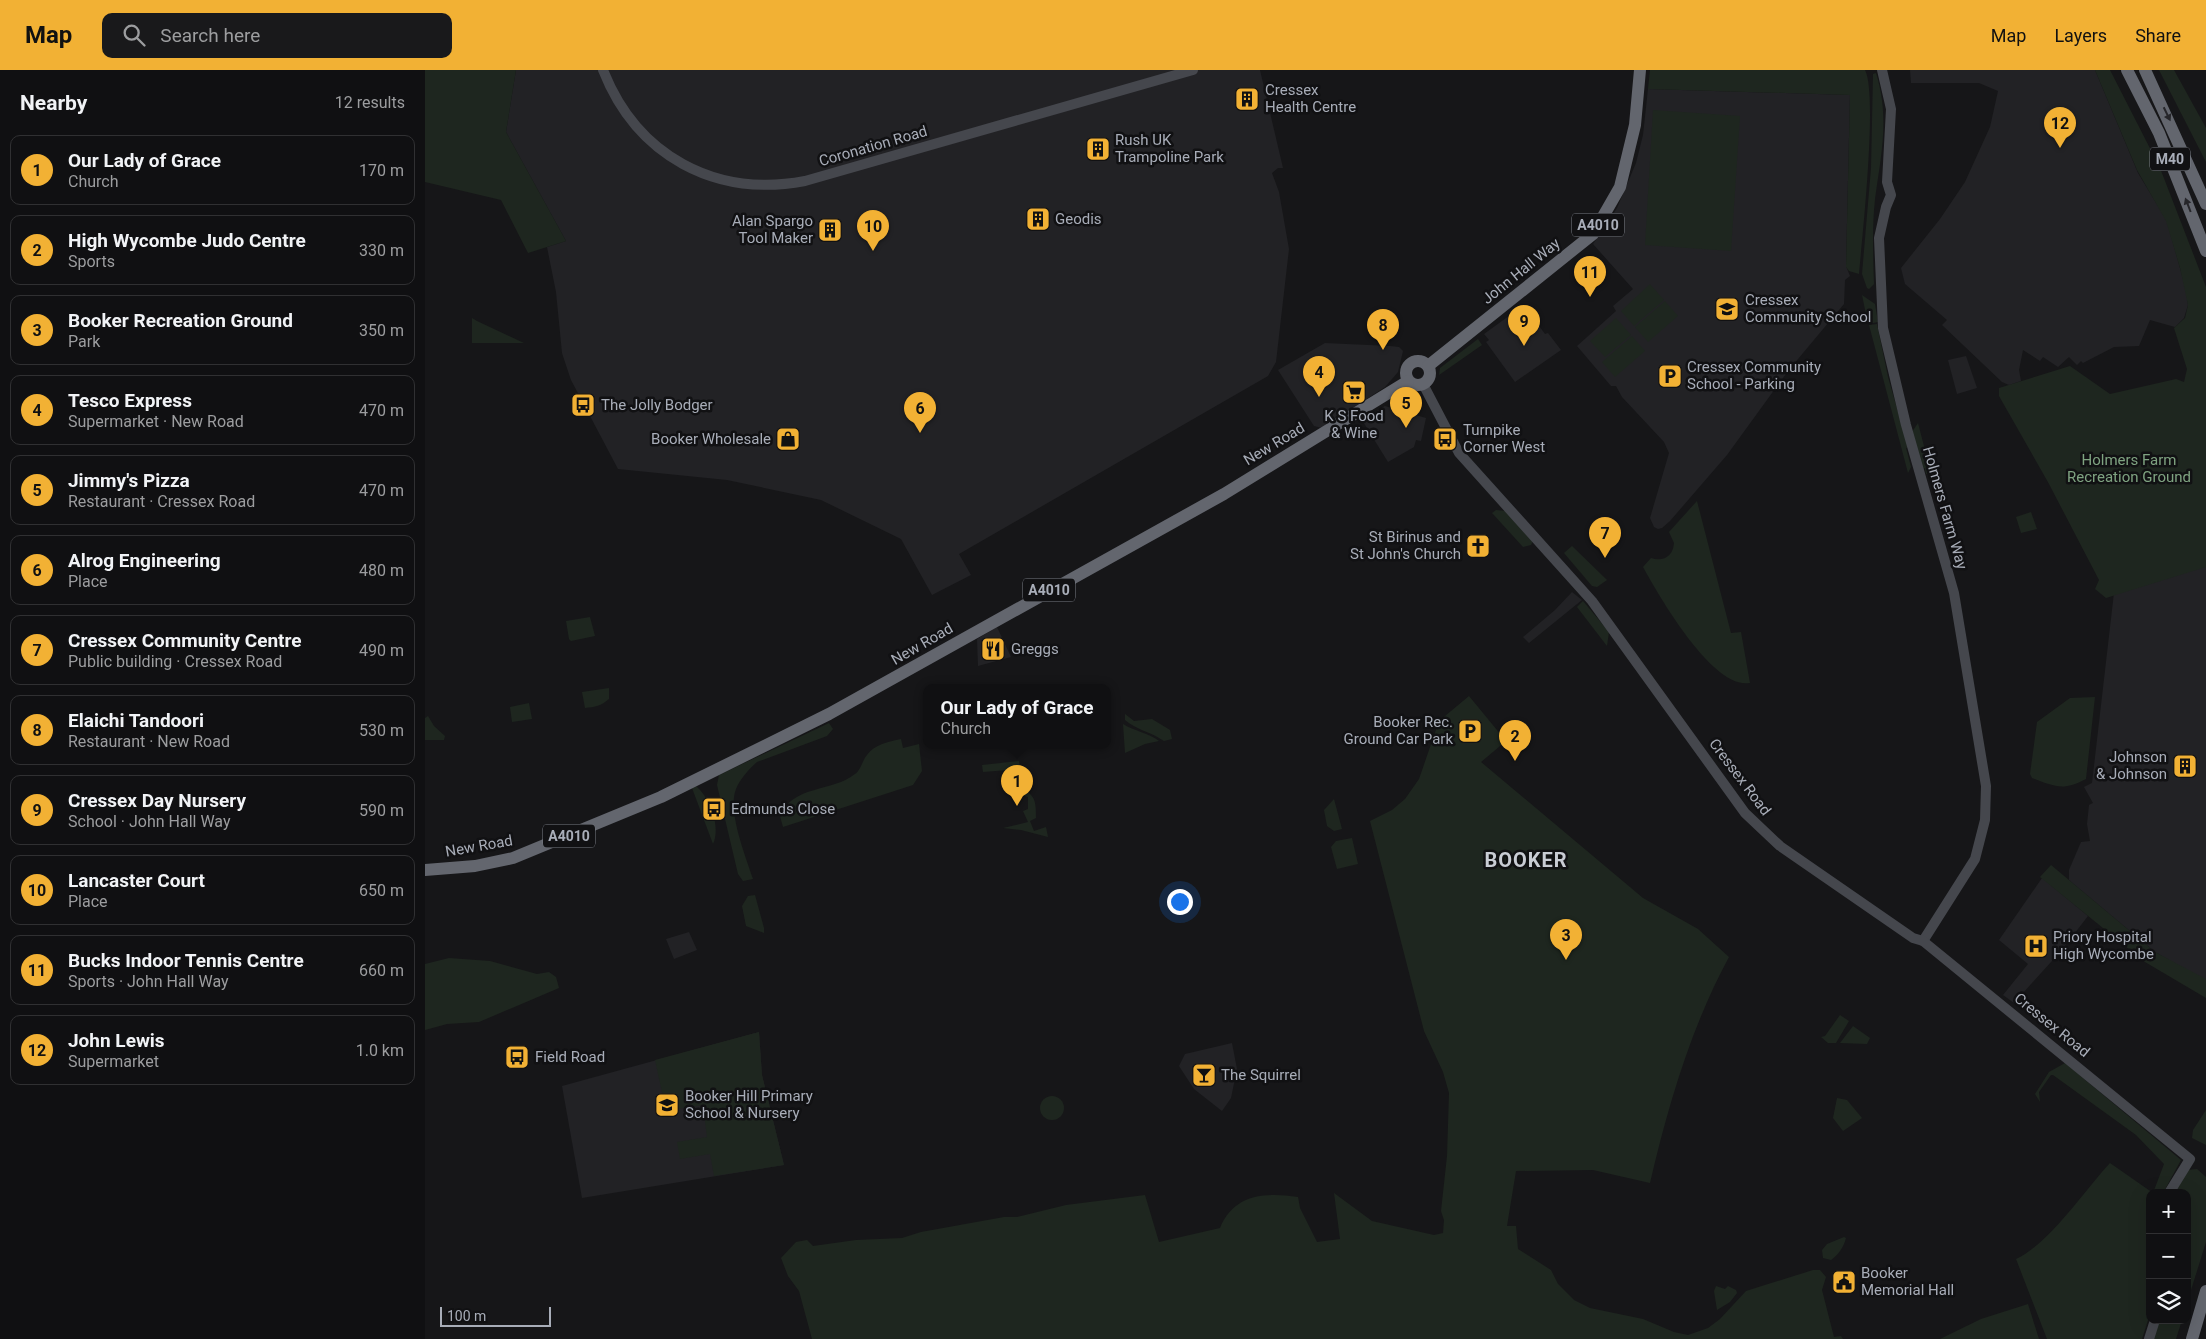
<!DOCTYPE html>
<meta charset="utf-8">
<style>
:root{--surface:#101012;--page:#19191b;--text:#f1f3f6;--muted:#9c9d9f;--line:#303032;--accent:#f2b134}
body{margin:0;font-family:Roboto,sans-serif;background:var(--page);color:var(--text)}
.controls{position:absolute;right:15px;bottom:15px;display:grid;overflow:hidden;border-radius:10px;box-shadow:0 5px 20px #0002}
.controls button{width:45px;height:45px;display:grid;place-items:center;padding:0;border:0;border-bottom:1px solid var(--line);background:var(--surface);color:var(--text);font:25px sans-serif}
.scale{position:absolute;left:15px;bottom:12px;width:111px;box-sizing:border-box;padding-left:5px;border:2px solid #a8adb8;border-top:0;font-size:14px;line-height:18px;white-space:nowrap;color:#a8adb8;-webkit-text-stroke:4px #111113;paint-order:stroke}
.you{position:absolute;left:754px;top:831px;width:18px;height:18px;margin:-12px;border:4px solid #fff;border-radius:50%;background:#1a73e8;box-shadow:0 0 0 8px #1a73e833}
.badge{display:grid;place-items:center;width:32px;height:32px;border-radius:50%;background:var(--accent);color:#111;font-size:16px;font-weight:700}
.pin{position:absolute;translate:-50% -41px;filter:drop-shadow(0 1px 2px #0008)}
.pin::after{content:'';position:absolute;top:26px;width:18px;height:15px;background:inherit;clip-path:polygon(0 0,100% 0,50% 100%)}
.popup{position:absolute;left:498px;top:614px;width:188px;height:65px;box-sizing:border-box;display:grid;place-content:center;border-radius:10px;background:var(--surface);filter:drop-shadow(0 1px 4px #0005);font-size:16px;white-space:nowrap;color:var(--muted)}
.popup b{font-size:19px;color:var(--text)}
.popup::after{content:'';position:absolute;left:50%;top:100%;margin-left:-10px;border:10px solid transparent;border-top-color:var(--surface)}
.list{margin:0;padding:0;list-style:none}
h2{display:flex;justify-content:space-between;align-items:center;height:65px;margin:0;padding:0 20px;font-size:21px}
h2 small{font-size:16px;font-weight:400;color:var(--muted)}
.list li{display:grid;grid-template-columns:32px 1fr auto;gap:15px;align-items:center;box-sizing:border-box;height:70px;margin:0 10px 10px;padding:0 10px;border:1px solid var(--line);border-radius:10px}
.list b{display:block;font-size:19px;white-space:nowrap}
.list p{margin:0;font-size:16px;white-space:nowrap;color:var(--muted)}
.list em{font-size:16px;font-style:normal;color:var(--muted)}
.icon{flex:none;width:28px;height:28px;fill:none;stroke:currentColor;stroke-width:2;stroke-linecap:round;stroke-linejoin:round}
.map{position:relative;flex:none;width:1781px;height:1269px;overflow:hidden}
header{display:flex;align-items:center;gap:30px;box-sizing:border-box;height:70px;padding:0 25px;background:var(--accent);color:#111}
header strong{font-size:24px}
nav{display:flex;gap:28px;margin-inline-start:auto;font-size:18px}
.search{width:350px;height:45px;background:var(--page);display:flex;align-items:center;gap:12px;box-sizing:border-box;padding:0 18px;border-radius:10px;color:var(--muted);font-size:19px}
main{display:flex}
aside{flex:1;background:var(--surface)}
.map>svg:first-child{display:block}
.built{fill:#222225}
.green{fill:#1e261f}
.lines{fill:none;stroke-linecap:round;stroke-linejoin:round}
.secondary{stroke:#45474d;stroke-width:10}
.highway{stroke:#63666e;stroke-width:12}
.oneway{fill:#26262a}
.labels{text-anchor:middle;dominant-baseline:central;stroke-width:5;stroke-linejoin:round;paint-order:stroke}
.shield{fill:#111113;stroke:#7b7e86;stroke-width:1}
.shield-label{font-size:14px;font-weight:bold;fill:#a8adb8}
.poi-label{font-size:15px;fill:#a8adb8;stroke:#111113;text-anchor:start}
.street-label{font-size:15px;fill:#a8adb8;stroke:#111113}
.park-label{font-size:15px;fill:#7fa381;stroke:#111113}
.district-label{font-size:20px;font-weight:bold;letter-spacing:1px;fill:#c9ccd4;stroke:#111113}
</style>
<header>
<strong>Map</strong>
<div class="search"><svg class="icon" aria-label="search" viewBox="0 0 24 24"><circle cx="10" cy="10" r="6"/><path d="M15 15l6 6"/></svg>Search here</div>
<nav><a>Map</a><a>Layers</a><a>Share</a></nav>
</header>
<main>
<aside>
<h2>Nearby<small>12 results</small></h2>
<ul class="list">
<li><span class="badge">1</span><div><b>Our Lady of Grace</b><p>Church</p></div><em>170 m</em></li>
<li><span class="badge">2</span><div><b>High Wycombe Judo Centre</b><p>Sports</p></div><em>330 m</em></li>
<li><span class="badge">3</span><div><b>Booker Recreation Ground</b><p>Park</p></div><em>350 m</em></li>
<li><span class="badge">4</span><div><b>Tesco Express</b><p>Supermarket · New Road</p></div><em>470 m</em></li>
<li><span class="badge">5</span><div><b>Jimmy's Pizza</b><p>Restaurant · Cressex Road</p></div><em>470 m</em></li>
<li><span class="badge">6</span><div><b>Alrog Engineering</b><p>Place</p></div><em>480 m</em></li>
<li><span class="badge">7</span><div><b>Cressex Community Centre</b><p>Public building · Cressex Road</p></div><em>490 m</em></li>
<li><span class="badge">8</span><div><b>Elaichi Tandoori</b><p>Restaurant · New Road</p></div><em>530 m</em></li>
<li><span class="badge">9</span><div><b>Cressex Day Nursery</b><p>School · John Hall Way</p></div><em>590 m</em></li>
<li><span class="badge">10</span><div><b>Lancaster Court</b><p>Place</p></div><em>650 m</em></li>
<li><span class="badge">11</span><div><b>Bucks Indoor Tennis Centre</b><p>Sports · John Hall Way</p></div><em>660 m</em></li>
<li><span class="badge">12</span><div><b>John Lewis</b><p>Supermarket</p></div><em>1.0 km</em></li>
</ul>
</aside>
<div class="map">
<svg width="1781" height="1269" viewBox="0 0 1781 1269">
<rect width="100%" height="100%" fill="#161618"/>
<g class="built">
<path d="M91,0H835L858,98H853L847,103L854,122L864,179L851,292L843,306L534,484L546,505L507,525L476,469L396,430L302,410L193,399L146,310L137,283L131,222L122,177L141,171L81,62Z"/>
<path d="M1485,0H1670L1713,103L1742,151L1761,220L1763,235L1759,248L1750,257L1725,250L1714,276L1689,277L1658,293L1656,291L1652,295L1644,287L1633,297L1618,287L1615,291L1598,280L1594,300L1596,311L1584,315L1577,312L1517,255L1522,250L1480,214L1476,198L1515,149L1540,112L1565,57L1573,21L1554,13H1486Z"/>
<path d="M1223,19L1425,25L1421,196L1425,206L1420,210L1419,234L1363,301L1302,385L1245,451L1237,458L1233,459L1229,457L1225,448L1244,383L1239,372L1197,327L1191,316H1186L1152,276L1191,241L1188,236L1208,219L1168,174L1192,138L1211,93L1218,65Z"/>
<path d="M1099,235L1120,264L1123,263L1136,280L1090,312L1061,272L1064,270L1059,264Z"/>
<path d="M900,273L965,276L974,277L978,281L973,302L960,317L897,358L889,356L853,300Z"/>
<path d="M1541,286L1552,318L1532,324L1523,290Z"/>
<path d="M960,336L1001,348L996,371L991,370L989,377L963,392L937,350Z"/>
<path d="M1781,486V911L1730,882L1644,810V800L1656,772L1665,771L1662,754L1664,735L1668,733L1659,717L1667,713L1690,514Z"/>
<path d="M1147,522L1157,530L1104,573L1098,567L1130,540Z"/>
<path d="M572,557L586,587L553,596L552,569Z"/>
<path d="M1617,808L1663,846L1636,881L1589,933L1578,925L1603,894L1574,870Z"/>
<path d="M264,862L272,880L249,889L241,869Z"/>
<path d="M334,962L337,1005L359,1095L157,1128L137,1016Z"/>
<path d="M807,973L812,999L806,1028L797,1041L769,1019L754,996L760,984Z"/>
</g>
<g class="green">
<path d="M0,0H91L81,62L141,171L103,183L76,130L0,112Z"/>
<path d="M1225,0H1440C1453,24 1437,169 1434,204L1424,201L1421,197L1425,25L1223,19Z"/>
<path d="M1670,0H1685L1735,98L1781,217V497L1681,528L1670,519L1674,510L1624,414L1574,326V318L1645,296L1685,324L1751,309L1759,312L1762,299L1749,258L1760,248L1763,235L1755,198L1741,151L1712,100Z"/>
<path d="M1734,0H1749L1781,58V92Z"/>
<path d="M1451,3C1465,48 1456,84 1450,129C1447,157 1448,186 1449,214L1444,219L1442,218L1437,204L1446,98L1448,4Z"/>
<path d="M1228,40L1315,46L1306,181L1220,175Z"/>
<path d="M1225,214L1239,230L1209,256L1196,241Z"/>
<path d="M1437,225L1450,234L1453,252L1443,254Z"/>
<path d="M1240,231L1253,246L1223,272L1210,257Z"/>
<path d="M47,248L52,251L99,273H47Z"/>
<path d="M1191,248L1206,265L1180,287L1165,271Z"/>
<path d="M1452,254L1463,307L1483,377L1481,378L1486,397L1483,403L1444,255Z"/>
<path d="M1207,266L1220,281L1190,307L1177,292Z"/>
<path d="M1053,269L1057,275L1014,305L1015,298Z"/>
<path d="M1493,353L1506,403L1501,404L1500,398L1498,399L1487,362Z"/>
<path d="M1272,431L1306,563L1316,562L1325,613C1288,620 1234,526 1218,497L1226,488C1239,492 1248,486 1249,473L1244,462Z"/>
<path d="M1071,440L1081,441L1108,471L1106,475L1098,477L1067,443Z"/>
<path d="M1606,442L1612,459L1596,463L1591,447Z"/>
<path d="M1147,476L1182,510L1172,517L1167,516L1139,483Z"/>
<path d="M1158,531L1184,562L1182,576L1152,537Z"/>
<path d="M165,547L170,566L146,571L144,569L141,551Z"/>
<path d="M184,618V629C176,636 170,637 160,638L157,622Z"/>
<path d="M1044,626L1081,671L1056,692L1218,828L1273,859L1304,887C1266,957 1243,1036 1225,1113L1168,1100L1091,1101L1082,1156H1091L1093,1179L1126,1200L1133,1214L1149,1230L1165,1238L1218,1249L1249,1262L1263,1265L1283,1258L1295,1249L1321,1221L1388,1200H1395L1401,1207L1397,1220L1409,1267L1416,1266L1418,1269H387L374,1221L363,1206L356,1188L371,1172L382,1170L388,1176L431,1170L477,1168L496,1162L579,1147H592L641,1135L720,1125L734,1172L795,1158C809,1124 840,1122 873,1127L875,1138L892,1172L915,1169L909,1123L947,1151L1009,1165L1018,1163L1019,1150L1016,1141L1022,1086L1024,1023L1018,1002L999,961L945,751L967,740L980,729L994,709L1014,651Z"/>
<path d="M1670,627L1661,709C1638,721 1631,717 1607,708L1605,704L1612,652L1645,628Z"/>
<path d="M104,633L107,649L87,652L85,637Z"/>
<path d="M700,644L709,651L727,649L745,660L747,669L739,671C726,662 712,660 700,650Z"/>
<path d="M3,646L9,656L20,666L19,670H0V648Z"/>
<path d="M404,653L408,659L402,666L332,692C324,699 315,709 311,719C302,741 321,787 328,809L318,811L313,804L292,715L294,705Z"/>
<path d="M698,654C709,661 724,663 734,671L720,674L700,683Z"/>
<path d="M476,669L478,678L494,674L497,701L488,715L358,757L355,746C367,715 408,722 430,704C436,700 437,691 442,685C450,674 463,672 476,669Z"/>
<path d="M594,691L595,699L558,702L557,695Z"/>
<path d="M271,716C285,728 296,757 288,774L267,718Z"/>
<path d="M597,720C611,724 611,734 611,748L605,751L609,761L621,757L623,767L596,760L578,758L603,752L598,741L603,739V727L596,725Z"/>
<path d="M909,729L917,759L909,761L902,756L899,740Z"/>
<path d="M927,768L933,794L912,799L906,777L911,771Z"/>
<path d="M1626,795L1730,882L1781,909V928L1720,892L1615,807Z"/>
<path d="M330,825L339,858V863L321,856L317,836L323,826Z"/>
<path d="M24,888L65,891L112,904L124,902L131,907L134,918L54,952L22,954L0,960V894Z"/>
<path d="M1415,945L1424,951L1411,973H1403L1396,967L1400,966Z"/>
<path d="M1428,956L1445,968L1442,974L1415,973Z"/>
<path d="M334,962L337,1005L359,1095L289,1106L285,1084L255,1089L252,1072L282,1067L278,1035L252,1039L249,1033L240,1036L230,990Z"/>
<path d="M1640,993L1756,1090L1738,1123H1725V1244L1717,1269H1622L1591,1189C1626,1172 1658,1122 1685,1093L1728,1123L1739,1094L1711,1065L1628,1005H1626L1614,1022L1615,1032L1610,1024L1624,1002Z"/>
<circle cx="627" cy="1038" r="12"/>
<path d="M1412,1028L1422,1030L1437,1048L1418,1061L1408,1048Z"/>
<path d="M1781,1040V1075L1767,1068L1768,1060Z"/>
<path d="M1772,1099L1781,1107V1172L1762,1233V1123H1746L1763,1100Z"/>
<path d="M1419,1167L1421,1168C1419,1177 1413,1185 1406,1190L1398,1188L1397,1180L1402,1174Z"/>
<path d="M1291,1216L1300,1219L1303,1216L1311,1220L1312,1223L1305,1232L1292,1240L1289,1221Z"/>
<path d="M1603,1234L1614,1269H1515L1556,1249Z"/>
<path d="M1731,1250H1757L1751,1269H1725Z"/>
</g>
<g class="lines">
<g class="secondary">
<path d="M178,0C212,86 290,128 380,111L768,0"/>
<path d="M1457,0L1466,39L1462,112L1466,125L1461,137L1454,168L1458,258L1481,355L1529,523L1561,716L1560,750L1550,789L1498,871"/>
<path d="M998,314L1034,383L1167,531L1320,743L1355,776L1488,868L1498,871L1765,1089L1744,1123"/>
<path d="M1724,1269L1730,1250"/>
</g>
<g class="highway">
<path d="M1702,0L1734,63L1781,181"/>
<path d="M1720,0L1781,134"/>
<circle cx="993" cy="303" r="12"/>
<path d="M1003,296L1168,164L1195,117L1210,55L1215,0"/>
<path d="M0,800L50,796L88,788L236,727L404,644L799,424L983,311"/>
<path d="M1767,1269L1781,1221"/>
</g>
</g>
<defs><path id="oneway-solid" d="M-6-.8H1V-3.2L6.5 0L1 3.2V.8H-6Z" transform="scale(1.25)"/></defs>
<g class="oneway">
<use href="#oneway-solid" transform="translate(1742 44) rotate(64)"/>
<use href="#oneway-solid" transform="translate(1763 135) rotate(-111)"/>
</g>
<defs>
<g id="building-square" transform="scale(1.25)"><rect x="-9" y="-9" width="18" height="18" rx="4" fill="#f2b134" stroke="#111113"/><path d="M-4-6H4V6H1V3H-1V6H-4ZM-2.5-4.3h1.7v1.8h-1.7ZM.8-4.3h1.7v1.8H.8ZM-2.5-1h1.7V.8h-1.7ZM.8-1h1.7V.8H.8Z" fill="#111"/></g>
<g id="school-square" transform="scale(1.25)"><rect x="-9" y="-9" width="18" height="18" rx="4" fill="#f2b134" stroke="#111113"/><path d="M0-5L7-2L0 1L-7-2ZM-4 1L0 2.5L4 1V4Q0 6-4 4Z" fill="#111"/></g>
<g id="parking-square" transform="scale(1.25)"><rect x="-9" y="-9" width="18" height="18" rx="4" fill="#f2b134" stroke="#111113"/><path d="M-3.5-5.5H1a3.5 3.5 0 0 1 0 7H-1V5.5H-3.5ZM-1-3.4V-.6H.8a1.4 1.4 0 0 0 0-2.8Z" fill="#111"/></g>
<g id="supermarket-square" transform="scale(1.25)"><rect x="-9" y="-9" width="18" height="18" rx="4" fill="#f2b134" stroke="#111113"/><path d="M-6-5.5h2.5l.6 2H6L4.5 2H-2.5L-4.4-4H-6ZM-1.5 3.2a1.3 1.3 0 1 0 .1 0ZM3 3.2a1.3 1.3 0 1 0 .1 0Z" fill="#111"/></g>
<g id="bus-square" transform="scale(1.25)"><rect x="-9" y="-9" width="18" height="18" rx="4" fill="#f2b134" stroke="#111113"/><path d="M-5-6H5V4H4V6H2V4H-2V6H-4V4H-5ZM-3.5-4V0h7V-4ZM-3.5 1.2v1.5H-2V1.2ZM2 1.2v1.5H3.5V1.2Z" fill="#111"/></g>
<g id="shop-square" transform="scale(1.25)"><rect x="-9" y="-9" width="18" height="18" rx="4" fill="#f2b134" stroke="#111113"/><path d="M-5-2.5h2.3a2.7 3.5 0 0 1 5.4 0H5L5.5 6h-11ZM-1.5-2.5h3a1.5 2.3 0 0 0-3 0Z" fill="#111"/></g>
<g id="church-square" transform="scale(1.25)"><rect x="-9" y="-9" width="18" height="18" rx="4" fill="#f2b134" stroke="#111113"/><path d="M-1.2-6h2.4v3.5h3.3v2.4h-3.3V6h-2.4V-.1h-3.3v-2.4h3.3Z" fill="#111"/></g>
<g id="restaurant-square" transform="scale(1.25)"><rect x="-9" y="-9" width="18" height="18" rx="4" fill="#f2b134" stroke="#111113"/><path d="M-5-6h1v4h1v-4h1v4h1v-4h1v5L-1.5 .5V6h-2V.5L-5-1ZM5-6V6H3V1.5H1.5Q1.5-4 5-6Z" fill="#111"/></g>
<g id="hospital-square" transform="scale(1.25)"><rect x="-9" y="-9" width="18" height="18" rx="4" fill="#f2b134" stroke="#111113"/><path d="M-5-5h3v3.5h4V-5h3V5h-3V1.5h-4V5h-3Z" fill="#111"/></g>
<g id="bar-square" transform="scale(1.25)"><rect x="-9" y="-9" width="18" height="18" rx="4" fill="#f2b134" stroke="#111113"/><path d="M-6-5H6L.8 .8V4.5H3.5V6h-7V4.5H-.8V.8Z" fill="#111"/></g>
<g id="civic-square" transform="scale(1.25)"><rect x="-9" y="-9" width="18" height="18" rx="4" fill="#f2b134" stroke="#111113"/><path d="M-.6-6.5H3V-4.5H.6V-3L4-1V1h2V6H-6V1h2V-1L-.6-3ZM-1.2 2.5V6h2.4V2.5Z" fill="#111"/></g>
</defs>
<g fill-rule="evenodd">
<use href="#building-square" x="822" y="29"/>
<use href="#building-square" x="673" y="79"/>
<use href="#building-square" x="613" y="149"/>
<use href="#building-square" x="405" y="160"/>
<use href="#school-square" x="1302" y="239"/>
<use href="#parking-square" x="1245" y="306"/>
<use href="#supermarket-square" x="929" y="322"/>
<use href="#bus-square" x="158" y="335"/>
<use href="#shop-square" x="363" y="369"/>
<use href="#bus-square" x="1020" y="369"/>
<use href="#church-square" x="1053" y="476"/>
<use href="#restaurant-square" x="568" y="579"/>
<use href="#parking-square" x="1045" y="661"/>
<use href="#building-square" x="1760" y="696"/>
<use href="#bus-square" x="289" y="739"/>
<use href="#hospital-square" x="1611" y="876"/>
<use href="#bus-square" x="92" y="987"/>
<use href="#bar-square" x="779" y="1005"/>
<use href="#school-square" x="242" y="1035"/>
<use href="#civic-square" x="1419" y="1212"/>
</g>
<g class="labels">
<g class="shield">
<rect x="1725" y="77.5" width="40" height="23" rx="4"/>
<rect x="1147" y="143.5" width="52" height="23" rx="4"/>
<rect x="598" y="508.5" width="52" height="23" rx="4"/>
<rect x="118" y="754.5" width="52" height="23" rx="4"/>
</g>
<g class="shield-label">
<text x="1745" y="89">M40</text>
<text x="1173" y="155">A4010</text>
<text x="624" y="520">A4010</text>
<text x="144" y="766">A4010</text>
</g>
<g class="poi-label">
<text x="840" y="20">Cressex<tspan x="840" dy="17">Health Centre</tspan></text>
<text x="690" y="70">Rush UK<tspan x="690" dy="17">Trampoline Park</tspan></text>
<text x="630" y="149">Geodis</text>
<text x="388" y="151" text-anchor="end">Alan Spargo<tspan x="388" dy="17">Tool Maker</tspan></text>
<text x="1320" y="230">Cressex<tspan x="1320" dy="17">Community School</tspan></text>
<text x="1262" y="297">Cressex Community<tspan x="1262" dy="17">School - Parking</tspan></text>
<text x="176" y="335">The Jolly Bodger</text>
<text x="929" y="346" text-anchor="middle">K S Food<tspan x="929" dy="17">&amp; Wine</tspan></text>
<text x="1038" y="360">Turnpike<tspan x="1038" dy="17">Corner West</tspan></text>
<text x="346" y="369" text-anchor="end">Booker Wholesale</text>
<text x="1036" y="467" text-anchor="end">St Birinus and<tspan x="1036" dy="17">St John's Church</tspan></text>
<text x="586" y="579">Greggs</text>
<text x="1028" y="652" text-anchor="end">Booker Rec.<tspan x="1028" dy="17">Ground Car Park</tspan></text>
<text x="1742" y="687" text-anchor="end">Johnson<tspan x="1742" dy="17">&amp; Johnson</tspan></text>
<text x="306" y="739">Edmunds Close</text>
<text x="1628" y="867">Priory Hospital<tspan x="1628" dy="17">High Wycombe</tspan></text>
<text x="110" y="987">Field Road</text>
<text x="796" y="1005">The Squirrel</text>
<text x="260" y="1026">Booker Hill Primary<tspan x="260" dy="17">School &amp; Nursery</tspan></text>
<text x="1436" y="1203">Booker<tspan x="1436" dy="17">Memorial Hall</tspan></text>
</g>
<g class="street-label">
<text transform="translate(448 76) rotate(-16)">Coronation Road</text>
<text transform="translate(1096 201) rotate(-39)">John Hall Way</text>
<text transform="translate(849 374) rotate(-31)">New Road</text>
<text transform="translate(1520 438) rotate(74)">Holmers Farm Way</text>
<text transform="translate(497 574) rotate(-30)">New Road</text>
<text transform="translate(1315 707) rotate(53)">Cressex Road</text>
<text transform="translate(54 776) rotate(-10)">New Road</text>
<text transform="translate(1627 955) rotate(39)">Cressex Road</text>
</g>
<g class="park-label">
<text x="1704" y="390">Holmers Farm<tspan x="1704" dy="17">Recreation Ground</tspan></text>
</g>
<g class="district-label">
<text x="1101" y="790">BOOKER</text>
</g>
</g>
</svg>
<div class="controls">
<button>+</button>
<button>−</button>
<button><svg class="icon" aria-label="layers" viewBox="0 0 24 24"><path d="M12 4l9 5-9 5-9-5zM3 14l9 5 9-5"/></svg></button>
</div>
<div class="scale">100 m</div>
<div class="you"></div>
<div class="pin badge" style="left:592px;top:736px">1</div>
<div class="popup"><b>Our Lady of Grace</b>Church</div>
<div class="pin badge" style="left:1090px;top:691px">2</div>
<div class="pin badge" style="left:1141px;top:890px">3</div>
<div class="pin badge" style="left:894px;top:327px">4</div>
<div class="pin badge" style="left:981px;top:358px">5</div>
<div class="pin badge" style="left:495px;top:363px">6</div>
<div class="pin badge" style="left:1180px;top:488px">7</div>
<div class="pin badge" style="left:958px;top:280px">8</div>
<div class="pin badge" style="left:1099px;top:276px">9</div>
<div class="pin badge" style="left:448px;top:181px">10</div>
<div class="pin badge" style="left:1165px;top:227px">11</div>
<div class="pin badge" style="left:1635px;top:78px">12</div>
</div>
</main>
